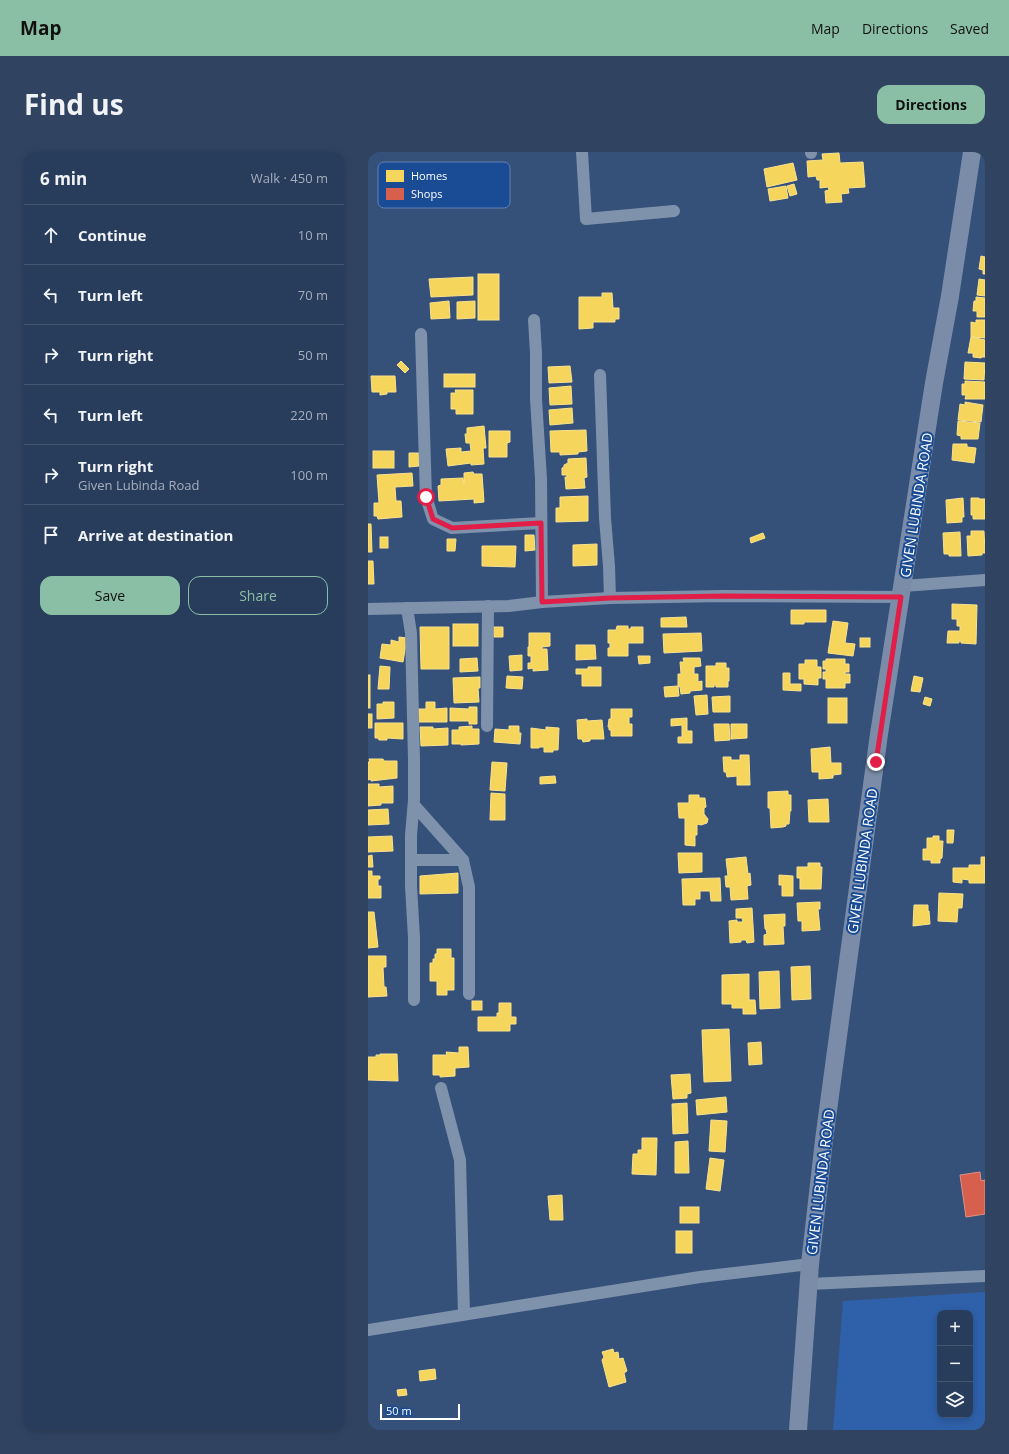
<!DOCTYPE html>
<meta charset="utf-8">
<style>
:root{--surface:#283d5b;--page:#304461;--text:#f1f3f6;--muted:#a5aebb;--line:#445671;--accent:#8abfa5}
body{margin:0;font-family:"Open Sans",sans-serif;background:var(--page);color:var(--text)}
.controls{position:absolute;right:12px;bottom:12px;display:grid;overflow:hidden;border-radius:8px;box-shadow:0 2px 10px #0003}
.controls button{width:36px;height:36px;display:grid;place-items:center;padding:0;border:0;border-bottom:1px solid var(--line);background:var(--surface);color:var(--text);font:20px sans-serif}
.scale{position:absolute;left:12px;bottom:10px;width:80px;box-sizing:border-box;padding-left:4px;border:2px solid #fff;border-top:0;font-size:11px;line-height:14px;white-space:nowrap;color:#fff;-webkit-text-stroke:3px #1a4b95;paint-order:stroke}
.stop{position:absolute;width:12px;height:12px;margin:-9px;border:3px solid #e11d48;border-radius:50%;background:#fff}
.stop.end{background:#e11d48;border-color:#fff;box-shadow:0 1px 4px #0008}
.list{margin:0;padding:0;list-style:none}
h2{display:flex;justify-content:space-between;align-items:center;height:52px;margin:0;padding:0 16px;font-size:17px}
h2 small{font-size:13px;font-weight:400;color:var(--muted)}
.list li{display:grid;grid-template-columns:26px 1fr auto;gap:12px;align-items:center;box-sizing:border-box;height:60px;padding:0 16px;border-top:1px solid var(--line)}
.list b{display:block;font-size:15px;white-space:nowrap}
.list p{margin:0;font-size:13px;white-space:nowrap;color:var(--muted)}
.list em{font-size:13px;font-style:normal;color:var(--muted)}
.actions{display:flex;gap:8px;padding:12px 16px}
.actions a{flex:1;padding:9px 0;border:1px solid var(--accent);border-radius:12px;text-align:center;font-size:14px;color:var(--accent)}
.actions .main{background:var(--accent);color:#111}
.icon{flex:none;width:22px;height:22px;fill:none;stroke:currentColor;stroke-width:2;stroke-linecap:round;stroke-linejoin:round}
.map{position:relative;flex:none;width:617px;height:1278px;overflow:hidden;border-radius:12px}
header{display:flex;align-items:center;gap:24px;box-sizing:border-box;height:56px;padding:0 20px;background:var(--accent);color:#111}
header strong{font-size:19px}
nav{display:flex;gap:22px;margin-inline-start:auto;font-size:14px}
.intro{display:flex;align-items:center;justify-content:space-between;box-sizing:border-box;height:96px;padding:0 24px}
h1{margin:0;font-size:28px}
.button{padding:10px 18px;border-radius:12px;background:var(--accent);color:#111;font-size:14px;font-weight:700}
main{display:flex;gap:24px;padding:0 24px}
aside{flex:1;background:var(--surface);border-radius:12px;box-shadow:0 2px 10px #0003}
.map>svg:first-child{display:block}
.green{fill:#2f61ab;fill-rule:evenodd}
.homes{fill:#f6d55c;stroke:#f9e28d}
.shops{fill:#d6604d;stroke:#e29082}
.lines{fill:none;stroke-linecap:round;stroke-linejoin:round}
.street{stroke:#7f92ab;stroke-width:12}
.secondary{stroke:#7a8ca8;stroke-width:18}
.route{stroke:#e11d48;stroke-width:5}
.labels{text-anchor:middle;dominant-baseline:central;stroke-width:4;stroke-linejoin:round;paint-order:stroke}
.street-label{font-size:14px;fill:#fff;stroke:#1a4b95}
.key{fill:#1a4b95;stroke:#5f81b5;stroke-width:1}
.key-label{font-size:11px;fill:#fff}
</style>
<header>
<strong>Map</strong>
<nav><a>Map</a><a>Directions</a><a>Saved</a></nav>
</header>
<div class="intro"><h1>Find us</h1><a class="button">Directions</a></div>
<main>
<aside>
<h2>6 min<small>Walk · 450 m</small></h2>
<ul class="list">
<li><svg class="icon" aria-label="ahead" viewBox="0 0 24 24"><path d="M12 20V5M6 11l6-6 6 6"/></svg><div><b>Continue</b></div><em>10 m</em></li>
<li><svg class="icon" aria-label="left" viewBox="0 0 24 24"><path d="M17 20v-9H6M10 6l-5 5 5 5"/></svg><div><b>Turn left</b></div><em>70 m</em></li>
<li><svg class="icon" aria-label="right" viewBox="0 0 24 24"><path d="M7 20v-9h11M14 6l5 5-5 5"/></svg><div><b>Turn right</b></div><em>50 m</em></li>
<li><svg class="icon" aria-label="left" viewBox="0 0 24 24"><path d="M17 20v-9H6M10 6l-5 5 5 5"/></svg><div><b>Turn left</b></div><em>220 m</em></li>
<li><svg class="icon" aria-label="right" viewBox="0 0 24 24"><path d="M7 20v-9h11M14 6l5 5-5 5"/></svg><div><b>Turn right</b><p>Given Lubinda Road</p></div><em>100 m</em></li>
<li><svg class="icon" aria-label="arrive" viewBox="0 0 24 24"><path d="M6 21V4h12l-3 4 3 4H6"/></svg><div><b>Arrive at destination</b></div></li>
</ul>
<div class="actions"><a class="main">Save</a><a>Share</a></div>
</aside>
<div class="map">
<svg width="617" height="1278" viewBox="0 0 617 1278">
<rect width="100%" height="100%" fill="#365179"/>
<path class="green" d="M617,1140V1278H465L475,1149ZM572,1161H602V1263H572Z"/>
<g class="homes">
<path d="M471,1L472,11L495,10L497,35L480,36L481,41L473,42L474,50L458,51L457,39L461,38L460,35L452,36V28H449L448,24L440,25L439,9L455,8L454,2Z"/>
<path d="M425,11L429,28L399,35L396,17Z"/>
<path d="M426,32L429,42L422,44L419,34Z"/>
<path d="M418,34L420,46L402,49L400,37Z"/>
<path d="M613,104L617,105V122H615V118L611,117Z"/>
<rect x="110" y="122" width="21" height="46"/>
<path d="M105,125V143L63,145L61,127Z"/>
<path d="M611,127L617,128V144L609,143Z"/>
<path d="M234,141H244L245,156H251V167H247V170H225V176L211,177V145H234Z"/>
<path d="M608,145L617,146V165H609V159H605L606,149H608Z"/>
<path d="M81,149L82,166L63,167L62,151Z"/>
<path d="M107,149V166L89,167V150Z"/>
<path d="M608,168H617V186L603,185V170L608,171Z"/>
<path d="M603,185L617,188V205H614L613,206L605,205V201H600Z"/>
<path d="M33,209L41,217L37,221L29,213Z"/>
<path d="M597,210L617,211L616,228L596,227Z"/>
<path d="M202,214L204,230L181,231L180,215Z"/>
<rect x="76" y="222" width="31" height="13"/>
<path d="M3,224H27L28,240H19V242L12,243V240H4Z"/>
<path d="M597,229L617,230V247H597L598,243H594V232H597Z"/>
<path d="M203,234L204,252L182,253L181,236Z"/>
<path d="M87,238H105V262H88V257H83V241H88Z"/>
<path d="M597,250L615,253L613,270L590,268L592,252L597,253Z"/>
<path d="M204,256L205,271L182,273L181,258Z"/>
<path d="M590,269L612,271L610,287H593V284L589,283Z"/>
<path d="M116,274L118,296H115L116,312L103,313V311L80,314L78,297L93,296V300L103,299L102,291H98L97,282H99V276Z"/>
<path d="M218,278L219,299L210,300V302L192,303V300H183L182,279Z"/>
<path d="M121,279H142V290L139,291V305H121Z"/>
<path d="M585,292H599V295L608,296L606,311L584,308Z"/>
<rect x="5" y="299" width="21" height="17"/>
<path d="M41,301H51V314L41,315Z"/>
<path d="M218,306L219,325L216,326L217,336L198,337L197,325H199V323H194V316L196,315V313L200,311V307Z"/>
<path d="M105,320L106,322H114L116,350L106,351V347L71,349L70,334L73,333V327L95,326L96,332V321Z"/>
<path d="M44,321L45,334L27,335L28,349H33L34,365L10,367L9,364H6V351H11L9,323Z"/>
<path d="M220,344V369L188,370V356H192V345Z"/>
<path d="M595,346L596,365H594V370L579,371L578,348Z"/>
<path d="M603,346H611V347H617V367H605V363H603Z"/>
<path d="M0,372H3L4,400H0Z"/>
<path d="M603,379H616L617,401H614V403L600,404L599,384H603Z"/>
<path d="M592,380L593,404H581V402H576L575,381Z"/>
<path d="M395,381L397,386L383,391L382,386Z"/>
<path d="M157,383H166L167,398L157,399Z"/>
<rect x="12" y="385" width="8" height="11"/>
<path d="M79,387H88L87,399H79Z"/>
<path d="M229,392V413L205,414V393Z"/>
<path d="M114,394H148L147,415L114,414Z"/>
<path d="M0,409H5L6,432H0Z"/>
<path d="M584,452L609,453L608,492L593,491V489H591V491H579L580,479H592V474H589V467H584Z"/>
<path d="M423,458H458V470H436V472H423Z"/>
<path d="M318,465L319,475H293V466Z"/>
<path d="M465,469L480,471L477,491L487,492L485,504L460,501Z"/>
<rect x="85" y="472" width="25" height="22"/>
<path d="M249,474H260V477H263V475H275V491H260V504H240V496H242V491H240V478H248Z"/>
<path d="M52,475H81V517H53Z"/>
<path d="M125,475H135V485H126Z"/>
<path d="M161,481H182V494L174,495V497H179L180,518L165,519V516L160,517V511H163V504H160V495H161Z"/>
<path d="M333,481L334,499L296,501L295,482Z"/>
<path d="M31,485L39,486L35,510L12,506L14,492L23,493V488L31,490Z"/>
<rect x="492" y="486" width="10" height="9"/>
<path d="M208,493H227L228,507L208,508Z"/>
<path d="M154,503V518L142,519L141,504Z"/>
<path d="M270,504H282V511L271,512Z"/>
<path d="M109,506L110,519L92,520V507Z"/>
<path d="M315,506H332L333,514L326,515V522H330V530L334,529V538L322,539V541L313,542L312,535L310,534V522H313L312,510H316Z"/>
<path d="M458,507H477V512H481V520H477V522H482V531H477V536H458V527H455V520H458V517H455V509H458Z"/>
<path d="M437,508H449V515H453V526H450V533L436,532V527H431V512H437Z"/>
<path d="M348,511H358V516H361V529H360V535H348V533H346V535H338V514H348Z"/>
<path d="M12,514L22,515L21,537H10Z"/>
<path d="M220,515H233V534H214V522H208V517H220Z"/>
<path d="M415,521H422V532H433V539L415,538Z"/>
<rect x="0" y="523" width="2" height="33"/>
<path d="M139,524L155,525L154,537L138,536Z"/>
<path d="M546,524L555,526L552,540L543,539Z"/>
<path d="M112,525V536H110L111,550L86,551L85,526Z"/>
<path d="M310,534L311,544L297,545L296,535Z"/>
<path d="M339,543L340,562L328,563L326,544Z"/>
<path d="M362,544V560H345L344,545Z"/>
<path d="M557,545L564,547L562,554L555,552Z"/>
<rect x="460" y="546" width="19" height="25"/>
<path d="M15,550H26V566L9,567V552H15Z"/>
<path d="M58,550H67V557L79,556V570H50V557H58Z"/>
<path d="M101,555H109V572H101V569H82V556L101,557Z"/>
<path d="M243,557H264V565H261V572H264V584H243V578H241V575H240L241,567H243Z"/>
<rect x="0" y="562" width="4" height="14"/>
<path d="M319,566V579H324V591H310V585H314V573L303,574V567Z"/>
<path d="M219,567V569L234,568L236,587H222V589L215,590L214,587H210L209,568Z"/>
<path d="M7,571H35V587L19,586V588H11L10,586H7Z"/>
<path d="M346,572H361L362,588L347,589Z"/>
<path d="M363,572H379V586L363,587Z"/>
<path d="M104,574V577H111V592L93,593V592H84V578H91V575Z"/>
<path d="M141,574H151V581H153L152,592L126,590L127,577L141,578Z"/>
<path d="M52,575H65V577L80,576V593L53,594Z"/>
<path d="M178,575L191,576L190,598H185V600H176V595H171V596H163V576L178,578Z"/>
<path d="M462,595L463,611H473V622L465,623V626L451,627V620H444L443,597Z"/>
<path d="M372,603H381L382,633H369V624L359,625L358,620H356L355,605H363V608H372Z"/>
<path d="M1,607H15L16,609H29V626L3,629V627L0,628V610H2Z"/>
<path d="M124,610L139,611L137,639L122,638Z"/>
<path d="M187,624L188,631L172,632V625Z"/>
<path d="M0,632H11V635L25,634V651H13V653L0,654Z"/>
<path d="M420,639V643H423V659H422L421,672H418V674L415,675L403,676L402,656H400V640Z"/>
<path d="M123,641L137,642V668H122Z"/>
<path d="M321,643H331V646H337L338,655L336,656V662L340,667L339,671L333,673L329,672V683H327V694L317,693V666H311L310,651H321Z"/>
<path d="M460,647L461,670H441L440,648Z"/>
<path d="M20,657L21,672L0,673V658Z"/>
<path d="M579,678H586L585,691H579Z"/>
<path d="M24,684L25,699L0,700V685Z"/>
<path d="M565,684H571V689H575L574,706L572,707V711H563V708H555V697H559V686H565Z"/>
<path d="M310,701H334V720L311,721Z"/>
<path d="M4,703L5,715H0V704Z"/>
<path d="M378,705L380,722L382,721L383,733L379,734L380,747L363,748L362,735H358L357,724H360L358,707Z"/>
<path d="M613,705H617V731H601V728L594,727V731L585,730V716H601V713H613Z"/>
<path d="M440,711H452V715H454L453,737H432V726H429V715H440Z"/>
<path d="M0,719H4V724H12V727H10V734H13V746H0Z"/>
<path d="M90,721V741L52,742V724Z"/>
<path d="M411,723L425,724V744H414V733H411Z"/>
<path d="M352,726L353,749H343L342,739H332V747H327V753H315L314,727Z"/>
<path d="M571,741L595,742L594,756H590L589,770L570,769Z"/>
<path d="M452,750V757H450L452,778L434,779V769H430L429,751Z"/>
<path d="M546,753H560V759H561L562,772L545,774Z"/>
<path d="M384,756L386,790L379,791L378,788H373V790L362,791L361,769L369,768V770H375L374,766H368V757Z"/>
<path d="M0,760H6L10,795L0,796Z"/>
<path d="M417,762V774H415L416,792L396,793V783L399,782L398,777H397L396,763Z"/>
<path d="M69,797H83V806H86V838H79V843H69V829H62V811H65V807H67V802H69Z"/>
<path d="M0,804H18V815H15L16,835H18L19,844L0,845Z"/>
<path d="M442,814L443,847L424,848L423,815Z"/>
<path d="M411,819L412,856L392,857L391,820Z"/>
<path d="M381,822V848H387L388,862H375V856H364V852H354V823Z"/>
<rect x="104" y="849" width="10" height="9"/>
<path d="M131,851H143V865H148V872H142V879H110V865H129V861H131Z"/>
<path d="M361,877L363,929L336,930L334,878Z"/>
<path d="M393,890L394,912L381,913L380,891Z"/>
<path d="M91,895H100L101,915L87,916V924L72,925V923H65V903H79L78,900L91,901Z"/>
<path d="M12,902H29L30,929L0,928V905H8V903H12Z"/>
<path d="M322,922L323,941L319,942V946L305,947L303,923Z"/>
<path d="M358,945L359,960L329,963L328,948Z"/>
<path d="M319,951L320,981L305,982L304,952Z"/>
<path d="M343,968L359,969L357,1000L341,999Z"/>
<path d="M274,986H289L288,1023L264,1022L265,1002H270V998H274Z"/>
<path d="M320,989L321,1021H307V990Z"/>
<path d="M342,1006L356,1008L352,1039L338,1037Z"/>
<path d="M194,1043L195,1068H182L180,1044Z"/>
<rect x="312" y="1055" width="19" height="16"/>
<rect x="308" y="1079" width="16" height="22"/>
<path d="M245,1197L246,1201L250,1200L251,1207L255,1206L259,1219L256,1221L258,1230L241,1235L234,1208L236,1205L234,1200Z"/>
<path d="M67,1217L68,1227L52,1229L51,1219Z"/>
<path d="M38,1237L39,1243L30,1244L29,1238Z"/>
</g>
<path class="shops" d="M612,1020L613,1029L617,1028V1062L598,1065L592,1023Z"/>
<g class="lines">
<g class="street">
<path d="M214,0L218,67L306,59"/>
<path d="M443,1V0"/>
<path d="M166,168L168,201V247L173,327L174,450"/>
<path d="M53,182L58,345L65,367L84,376L173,371"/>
<path d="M232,223L237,366L241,414L242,446"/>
<path d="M535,434L617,428"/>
<path d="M39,456L43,481L46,607V648L43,683V734L46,786V848"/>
<path d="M0,457L141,454L174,450L242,446L356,444L533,445"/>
<path d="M119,574L120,454"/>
<path d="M46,653L95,708L101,735V842"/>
<path d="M43,708H95"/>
<path d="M73,936L92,1008L96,1162"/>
<path d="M441,1132L617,1124"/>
<path d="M0,1178L332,1125L442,1112"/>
</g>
<path class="secondary" d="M430,1278L442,1112L456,988L482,795L511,582L566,231L582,144L604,0"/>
</g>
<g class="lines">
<path class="route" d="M58,345L65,367L84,376L173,371L174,450L242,446L356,444L533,445L508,610"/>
</g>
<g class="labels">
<g class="street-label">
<text transform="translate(548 353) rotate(-81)">GIVEN LUBINDA ROAD</text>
<text transform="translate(494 709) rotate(-82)">GIVEN LUBINDA ROAD</text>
<text transform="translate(452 1030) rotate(-83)">GIVEN LUBINDA ROAD</text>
</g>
</g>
<rect x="10" y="10" width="132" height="46" rx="6" class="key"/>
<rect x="18" y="18" width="18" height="12" fill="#f6d55c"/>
<rect x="18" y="36" width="18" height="12" fill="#d6604d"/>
<g class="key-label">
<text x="43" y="28">Homes</text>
<text x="43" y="46">Shops</text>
</g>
</svg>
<div class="controls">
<button>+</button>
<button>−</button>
<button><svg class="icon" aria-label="layers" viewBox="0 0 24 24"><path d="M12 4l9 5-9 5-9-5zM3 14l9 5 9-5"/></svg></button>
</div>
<div class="scale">50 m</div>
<div class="stop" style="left:58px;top:345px"></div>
<div class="stop end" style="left:508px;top:610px"></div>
</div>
</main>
